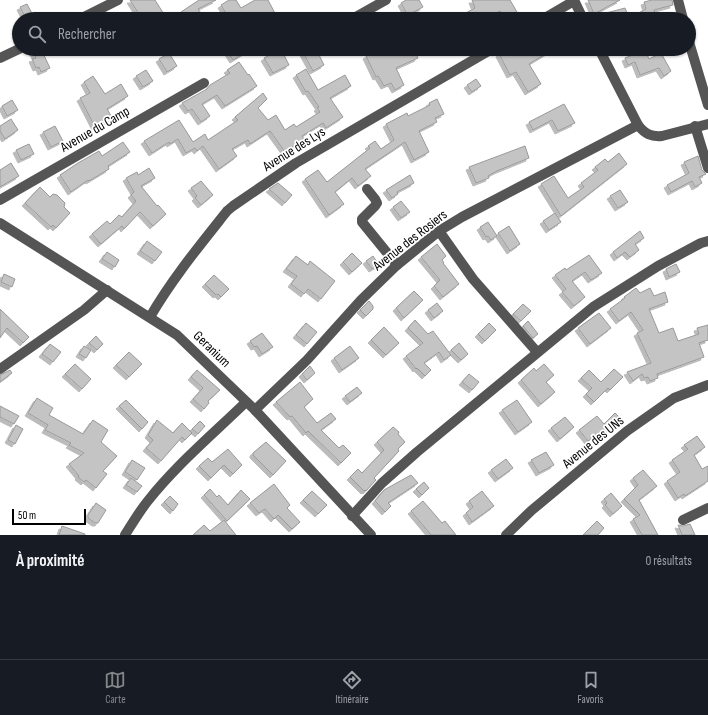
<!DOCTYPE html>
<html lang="fr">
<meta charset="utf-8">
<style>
:root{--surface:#171b24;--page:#242831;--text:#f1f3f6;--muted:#9ea1a6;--line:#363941;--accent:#858687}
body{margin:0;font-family:"Sofia Sans Condensed",sans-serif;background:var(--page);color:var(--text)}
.scale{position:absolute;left:12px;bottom:10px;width:74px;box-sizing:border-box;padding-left:4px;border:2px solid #000;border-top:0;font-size:11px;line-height:14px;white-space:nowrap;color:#000;-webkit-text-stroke:3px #fff;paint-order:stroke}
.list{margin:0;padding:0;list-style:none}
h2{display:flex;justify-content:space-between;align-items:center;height:52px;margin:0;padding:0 16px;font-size:17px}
h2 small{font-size:13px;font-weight:400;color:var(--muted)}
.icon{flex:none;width:22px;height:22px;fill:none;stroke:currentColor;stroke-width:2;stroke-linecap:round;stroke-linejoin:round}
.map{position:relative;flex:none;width:708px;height:535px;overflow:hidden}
.search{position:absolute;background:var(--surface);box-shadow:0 1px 3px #0004;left:12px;right:12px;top:12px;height:44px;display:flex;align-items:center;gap:10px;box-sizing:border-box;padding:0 14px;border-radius:22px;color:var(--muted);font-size:15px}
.sheet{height:124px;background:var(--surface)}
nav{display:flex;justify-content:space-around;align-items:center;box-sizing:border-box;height:56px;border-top:1px solid var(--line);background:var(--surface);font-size:11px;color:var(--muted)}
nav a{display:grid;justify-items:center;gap:2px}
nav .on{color:var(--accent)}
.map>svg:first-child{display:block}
.building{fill:#c4c4c4;stroke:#999;filter:url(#shadow)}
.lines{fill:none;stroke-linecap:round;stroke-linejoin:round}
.minor{stroke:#555;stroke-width:10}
.labels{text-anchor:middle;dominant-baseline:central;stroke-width:3.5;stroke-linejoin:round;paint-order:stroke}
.street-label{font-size:14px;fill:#000;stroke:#fff}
</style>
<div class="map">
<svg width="708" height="535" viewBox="0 0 708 535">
<defs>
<filter id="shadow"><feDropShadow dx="-3" dy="3" stdDeviation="0" flood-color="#0004"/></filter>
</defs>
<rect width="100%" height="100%" fill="#fff"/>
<g class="building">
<path d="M130,0H155L167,19H142Z"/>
<path d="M199,0H216L198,9L205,19H186L181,12Z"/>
<path d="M229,0H236L241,8L255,0H268L278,19H229L221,5Z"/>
<path d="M406,0H419L423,7L410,14H407L401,3Z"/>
<path d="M472,0H510L521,19H505L500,11L485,19H455L475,8Z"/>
<path d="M588,0H620L594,14Z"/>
<path d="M652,0H672L673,5L654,10L657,19H609L606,13L625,8L629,18L646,9L644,2Z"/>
<path d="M27,4L35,19H26L20,7Z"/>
<path d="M39,49H41L50,68L41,72L39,67L36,68L32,59L36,58L33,52Z"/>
<path d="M226,49H251L233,60Z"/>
<path d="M281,49L289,65L273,73L264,58Z"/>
<path d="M301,49H316L324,65L313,71Z"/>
<path d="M367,49H413L418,58L396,68L404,85L395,90L391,83L384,86L378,76L376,77L366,56L370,54Z"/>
<path d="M507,49H554L529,64L541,84L528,92L516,72L510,75L499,54Z"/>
<path d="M645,50L649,59L661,53L671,71L664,76L659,68L640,75L635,62L628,65L625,58Z"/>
<path d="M169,53L177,66L167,72L159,59Z"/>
<path d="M239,62L248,75L249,74L257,86L225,106L217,95L202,104L210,116L201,122L192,109L188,111L182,103L207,89L210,85L230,73L227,70Z"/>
<path d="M306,69L318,90L345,75L351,86L330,98L343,117L326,128L323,123L302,136L304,139L285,152L270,131L250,144L248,140L232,149L237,156L219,169L203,146L197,151L195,148L186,153L178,139L170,144L169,142L152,153L144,141L179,120L193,142L205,134L208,140L238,120L235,117L263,93L267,99L258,108L268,120L276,115L285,130L294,124L296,127L320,112L317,108L319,107L308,91L306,92L296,75Z"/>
<path d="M146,70L153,81L143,87L136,76Z"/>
<path d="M93,76L105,94L121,84L128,96L107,109L113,119L96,129L80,98L90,93L84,82Z"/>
<path d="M476,79L481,86L472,92L467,85Z"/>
<path d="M437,99L444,114L435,118L437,122L419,131L429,152L414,160L405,142L365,169L371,176L358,186L352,178L335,192L344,204L329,215L305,179L318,170L327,182L365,152L370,148L368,146L375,141L381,149L394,140L386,124L407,113L408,116L430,105L429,103Z"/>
<path d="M12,100L18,110L7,116L2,106Z"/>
<path d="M564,104L575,123L558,131L552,120L533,130L529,122Z"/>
<path d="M11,119L18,130L5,139L0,131V126Z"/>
<path d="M55,126L63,141L51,147L43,132Z"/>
<path d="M123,142L130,152L108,166L109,169L89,181L88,180L71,192L60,175L78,163L99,151L102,156Z"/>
<path d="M29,144L34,154L21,160L16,150Z"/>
<path d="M525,146L529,158L497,171L488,176L489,178L476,183L469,167Z"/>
<path d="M619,153L627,164L561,216L541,184L554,176L568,198L584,187L581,183L598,170L595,167L605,159L608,162Z"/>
<path d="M698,156L702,170L706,174L699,177L702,183L695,187L692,181L671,192L667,185L689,173L684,162Z"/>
<path d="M11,163L19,176L0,187V170Z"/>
<path d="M149,168L155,178L141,186L157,206L158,205L166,214L153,226L140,212L124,229L122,226L101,244L92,234L107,221L110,224L119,215L122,217L136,201L131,195L134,192L126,178L137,172L138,175Z"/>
<path d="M410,175L414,183L397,192L398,194L392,198L386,190Z"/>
<path d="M201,181L213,195L201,205L195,198L197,196L191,188Z"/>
<path d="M278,183L292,195L285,203L269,189Z"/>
<path d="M40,187L50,197L53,194L57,195L65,203L64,207L70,213L56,228L53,225L51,227L25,203Z"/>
<path d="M620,190L628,202L618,208L610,196Z"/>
<path d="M401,201L410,212L401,218L393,207Z"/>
<path d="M555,213L561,222L549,230L543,221Z"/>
<path d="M488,222L497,236L491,240L488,236L486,237L480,227Z"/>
<path d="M509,226L520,244L510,251L498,233Z"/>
<path d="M640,231L644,238L635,244L639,250L630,257L625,252L617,258L613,252Z"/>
<path d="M147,241L162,252L155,261L140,251Z"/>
<path d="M437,244L446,256L442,260L444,263H443L459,284L443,297L434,286L440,280L421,257Z"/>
<path d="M107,252L119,260L115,267L102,259Z"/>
<path d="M352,253L362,263L352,272L343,262Z"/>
<path d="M589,255L602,273L591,280L585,272L572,281L585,297L574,306L562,292L566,289L555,275L565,268L566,270Z"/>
<path d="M296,256L308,265L310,261L335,281L321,299L308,289L304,294L291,284L297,276L286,269Z"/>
<path d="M373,256L379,265L372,269L366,261Z"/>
<path d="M676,264L680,272L669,277L666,269Z"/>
<path d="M4,274L15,279L12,287L1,282Z"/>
<path d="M214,275L229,289L221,297L218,294L216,295L205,284Z"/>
<path d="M636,288L640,293L650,288L654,296L665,292L668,302L649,309L659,333L673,328L678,341L699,334L697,328L708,325V340L699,343L704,357L657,374L658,378L650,381L648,377L644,378L642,374L633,381L627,372L651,363L637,333L643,330L631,312L619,321L610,309L625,298L624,297Z"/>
<path d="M414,291L423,300L404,318L396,308Z"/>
<path d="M369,301L373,306V309L366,316L360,310Z"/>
<path d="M437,303L443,311L434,318L428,310Z"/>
<path d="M523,304L531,311L521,321L513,314Z"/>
<path d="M0,309L29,337L23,343L7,328L0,338Z"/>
<path d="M599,313L611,328L590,344L578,328Z"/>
<path d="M415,320L428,334L433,331L451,355L444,360L439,352L424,363L431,370L425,376L417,368L416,369L406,356L423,343L408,328Z"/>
<path d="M528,321L538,334L533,338L523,326Z"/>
<path d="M306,323L317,332L307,344L296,335Z"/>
<path d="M489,323L496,330L485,341L478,334Z"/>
<path d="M384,327L399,343L386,355L371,340Z"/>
<path d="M262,333L273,347L262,354L257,346L254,347L250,341Z"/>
<path d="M96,336L103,344L97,350L89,343Z"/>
<path d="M459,343L468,354L461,360L451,350Z"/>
<path d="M50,344L61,352L53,362L42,354Z"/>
<path d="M84,346L91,350L86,358L79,354Z"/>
<path d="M350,346L359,358L342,370L334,358Z"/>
<path d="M129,352L142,364L129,377L116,365Z"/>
<path d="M75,364L91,379L82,389L65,374Z"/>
<path d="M544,364L554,375L546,382L555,392L541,404L521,380L534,368L536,371Z"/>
<path d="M310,366L315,373L307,380L302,374Z"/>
<path d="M614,369L623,377L610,390L608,388L594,402L586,394L592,388L581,378L589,370L601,382Z"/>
<path d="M10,370L12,373L0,382V375Z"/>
<path d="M197,370L220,390L208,401L209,403L204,409L193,399L203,388L191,377Z"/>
<path d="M469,374L479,382L472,390L462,382Z"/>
<path d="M300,382L313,399L304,407L317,423L331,413L336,419L321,430L339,448L343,445L351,453L341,463L308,431L306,433L292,416L290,417L276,402Z"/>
<path d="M357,387L362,393L350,402L345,396Z"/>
<path d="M37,398L53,408L49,415L83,434L93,420L108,430L101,442L117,456L103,471L107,474L96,488L86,480L84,482L78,477L79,476L69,464L84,453L69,445L71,443L45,430L48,425L28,413Z"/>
<path d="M126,400L148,422L142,429L119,406Z"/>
<path d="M517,400L532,422L518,432L502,410Z"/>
<path d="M0,406L19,416L14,424L0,417Z"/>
<path d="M615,413L621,419L600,438L597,434L588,441L579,430L597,416L604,424Z"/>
<path d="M565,417L574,427L560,439L551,428Z"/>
<path d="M157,420L173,433L182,423L192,433L185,440L182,437L161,461L146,448L153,440L148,435Z"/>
<path d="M200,421L205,426L198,434L192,429Z"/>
<path d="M16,425L23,429L15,444L8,440Z"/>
<path d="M393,427L399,432L398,434L405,442L398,449L399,451L374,478L376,480L366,491L365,490L364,491L350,477L358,469L362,473L384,450L377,442Z"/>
<path d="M697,436L705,447L694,455L702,469L708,466V481L685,496L684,494L678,498L667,481L680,472L672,460L688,449L684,445Z"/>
<path d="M266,442L286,461L273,475L253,455V453Z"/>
<path d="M228,449L242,465L233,474L224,465L211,478L199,466L208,458L212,462Z"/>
<path d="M546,452L554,465L539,473L531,460Z"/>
<path d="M506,459L513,468L498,479L491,470Z"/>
<path d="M132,460L145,468L137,480L125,472Z"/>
<path d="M643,470L657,486L639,500L658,535H642L633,519L640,515L624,499L638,485L633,478Z"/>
<path d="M411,475L418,483L388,503L391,506L385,512L375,501L384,490Z"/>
<path d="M131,478L142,486L137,492L126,485Z"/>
<path d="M424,482L429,488L422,495L416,489Z"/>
<path d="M274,484L290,505L287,508L300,522L292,529L278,515L274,519L265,509L259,513L250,503Z"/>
<path d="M210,489L217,497L219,495L228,505L241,490L250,499L227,521L204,495Z"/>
<path d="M312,491L327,505L318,514L303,500Z"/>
<path d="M482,491L494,506L472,522L466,513L473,507L469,501Z"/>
<path d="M611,493L622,506L613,514L605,505L607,503L604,499Z"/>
<path d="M170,496L178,504L173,511L164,502Z"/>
<path d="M423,501L442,523L445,521L456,535H431L411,511Z"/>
<path d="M96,503L106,510L98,523H95L88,518V515Z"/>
<path d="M224,520L236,535H193L204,525L210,531Z"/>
<path d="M597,521L604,528L598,535H583Z"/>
<path d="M690,524L695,535H682L678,525L683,526Z"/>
<path d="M62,526L85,534V535H59Z"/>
</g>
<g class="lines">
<g class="minor">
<path d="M574,0L583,19"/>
<path d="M678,0L683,19"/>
<path d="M80,19L118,0"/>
<path d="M352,19L386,0"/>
<path d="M543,19L574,1"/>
<path d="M689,42L708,105"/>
<path d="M599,49L638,125C645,134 651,137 662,136L708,124"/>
<path d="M0,58L19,49"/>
<path d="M695,126L708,168"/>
<path d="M367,189L375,199L377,203L375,206L362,219V222L397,265"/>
<path d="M0,200L204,83"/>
<path d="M0,223L177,335L255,410L371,535"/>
<path d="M439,231L473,279L537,352"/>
<path d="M150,317C172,279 200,245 227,211L233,206L296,163L492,49"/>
<path d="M0,369L84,310L107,290"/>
<path d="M255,410L307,360L361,300L397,265L439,231L462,217L638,125"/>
<path d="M352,516L382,483L417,452L593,307L658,266L701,243L708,241"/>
<path d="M683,520L708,508"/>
<path d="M125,535C132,524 139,512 147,502C176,465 213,434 246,402"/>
<path d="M506,535L532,510L627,431L674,398L708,385"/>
</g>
</g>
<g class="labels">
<g class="street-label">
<text transform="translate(95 129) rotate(-30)">Avenue du Camp</text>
<text transform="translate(294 149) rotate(-32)">Avenue des Lys</text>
<text transform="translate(410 240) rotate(-38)">Avenue des Rosiers</text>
<text transform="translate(212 349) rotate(44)">Geranium</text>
<text transform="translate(593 442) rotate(-39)">Avenue des UNs</text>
</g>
</g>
</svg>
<div class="scale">50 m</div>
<div class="search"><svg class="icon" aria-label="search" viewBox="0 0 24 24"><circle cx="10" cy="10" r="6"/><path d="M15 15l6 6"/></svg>Rechercher</div>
</div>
<section class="sheet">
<h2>À proximité<small>0 résultats</small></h2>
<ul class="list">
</ul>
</section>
<nav>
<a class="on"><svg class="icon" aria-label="map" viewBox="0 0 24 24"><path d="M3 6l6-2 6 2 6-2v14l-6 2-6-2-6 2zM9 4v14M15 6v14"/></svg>Carte</a>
<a><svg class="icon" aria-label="directions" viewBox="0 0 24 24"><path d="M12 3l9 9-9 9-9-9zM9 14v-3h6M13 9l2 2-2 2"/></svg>Itinéraire</a>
<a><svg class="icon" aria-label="saved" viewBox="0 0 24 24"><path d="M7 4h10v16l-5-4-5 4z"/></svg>Favoris</a>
</nav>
